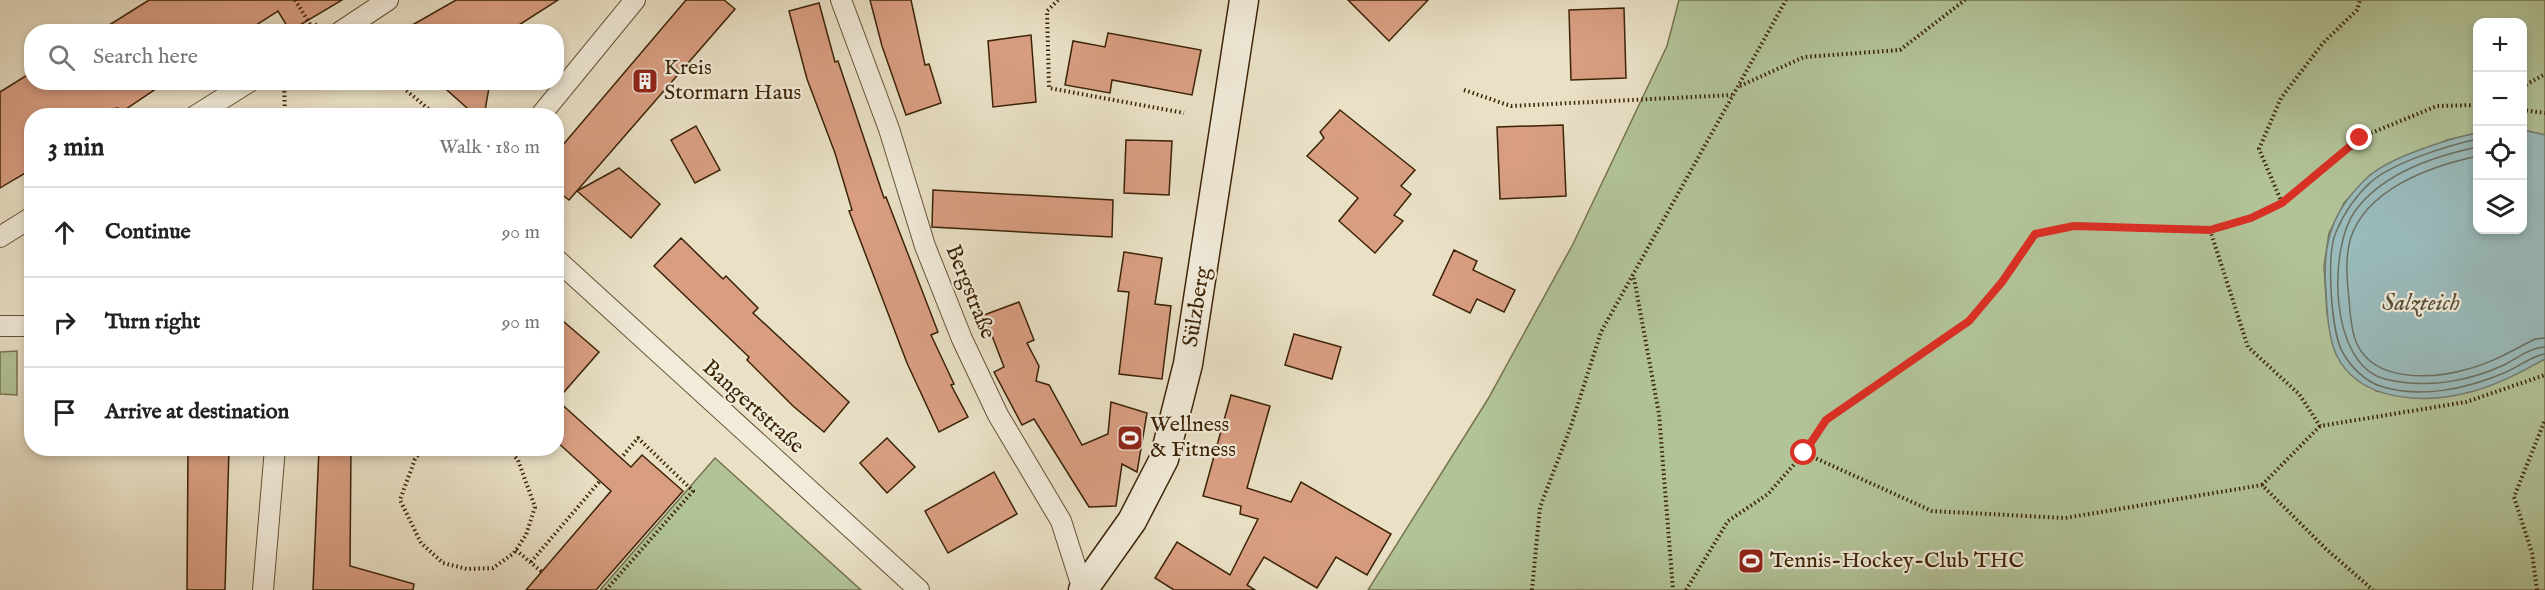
<!DOCTYPE html>
<meta charset="utf-8">
<style>
:root{--surface:#fff;--page:#f6f6f6;--text:#222;--muted:#767676;--line:#e0e0e0}
body{margin:0;font-family:"IM FELL English",serif;background:var(--page);color:var(--text)}
.controls{position:absolute;right:18px;top:18px;display:grid;overflow:hidden;border-radius:12px;box-shadow:0 3px 9px #0003}
.controls button{width:54px;height:54px;display:grid;place-items:center;padding:0;border:0;border-bottom:2px solid var(--line);background:var(--surface);color:var(--text);font:30px sans-serif}
.stop{position:absolute;width:18px;height:18px;margin:-14px;border:4px solid #d93025;border-radius:50%;background:#fff}
.stop.end{background:#d93025;border-color:#fff;box-shadow:0 2px 6px #0008}
.list{margin:0;padding:0;list-style:none}
h2{display:flex;justify-content:space-between;align-items:center;height:78px;margin:0;padding:0 24px;font-size:26px}
h2 small{font-size:20px;font-weight:400;color:var(--muted)}
.list li{display:grid;grid-template-columns:39px 1fr auto;gap:18px;align-items:center;box-sizing:border-box;height:90px;padding:0 24px;border-top:2px solid var(--line)}
.list b{display:block;font-size:22px;white-space:nowrap}
.list em{font-size:20px;font-style:normal;color:var(--muted)}
.icon{flex:none;width:33px;height:33px;fill:none;stroke:currentColor;stroke-width:2;stroke-linecap:round;stroke-linejoin:round}
.map{position:relative;flex:none;width:2545px;height:590px;overflow:hidden}
.search{position:absolute;background:var(--surface);box-shadow:0 3px 9px #0003;left:24px;top:24px;width:540px;height:66px;display:flex;align-items:center;gap:15px;box-sizing:border-box;padding:0 21px;border-radius:24px;color:var(--muted);font-size:22px}
.panel{position:absolute;background:var(--surface);box-shadow:0 3px 9px #0003;left:24px;top:108px;width:540px;height:348px;border-radius:24px}
.map>svg:first-child{display:block}
.green{fill:#b2c398;stroke:#76734f;stroke-width:1.5}
.water{fill:#9abbbc;stroke:#747e73;stroke-width:1.5}
.lines{fill:none;stroke-linecap:round;stroke-linejoin:round}
.shore{stroke:#6a6f61;stroke-width:1.5}
.building{fill:#d99e82;stroke:#3b2306;stroke-width:1.5}
.lane-casing{stroke:#665236;stroke-width:13}
.street-casing{stroke:#665236;stroke-width:22}
.secondary-casing{stroke:#3b2306;stroke-width:31}
.path{stroke:#3b2306;stroke-width:4;stroke-dasharray:1.5 3;stroke-linecap:butt}
.lane{stroke:#f1ebda;stroke-width:10}
.street{stroke:#f1ebda;stroke-width:20}
.secondary{stroke:#f1ebda;stroke-width:28}
.route{stroke:#d93025;stroke-width:8}
.labels{text-anchor:middle;dominant-baseline:central;stroke-width:4.5;stroke-linejoin:round;paint-order:stroke}
.poi-label{font-size:22px;fill:#3b2306;stroke:#f1ebda;text-anchor:start}
.street-label{font-size:22px;fill:#3b2306;stroke:#f1ebda}
.water-label{font-size:24px;font-style:italic;fill:#58513d;stroke:#f1ebda}
</style>
<div class="map">
<svg width="2545" height="590" viewBox="0 0 2545 590">
<rect width="100%" height="100%" fill="#e9e0c6"/>
<filter id="stains"><feTurbulence type="fractalNoise" baseFrequency=".00333" numOctaves="4"/><feColorMatrix values="0 0 0 0 .2 0 0 0 0 .09 0 0 0 0 .02 0 0 0 .5 -.17"/></filter>
<radialGradient id="worn" r=".72"><stop offset=".6" stop-color="#630" stop-opacity="0"/><stop offset="1" stop-color="#630" stop-opacity=".3"/></radialGradient>
<g class="green">
<path d="M1679,0H2545V135L2523,130L2522,22H2478L2477,133L2447,140L2370,175L2344,203L2329,233L2324,266L2327,314L2336,354L2376,391L2414,398L2474,391L2545,359V590H1368L1488,399L1573,244L1667,46Z"/>
<path d="M17,351V395L0,394V352Z"/>
<path d="M715,458L861,590H600Z"/>
</g>
<path class="water" d="M2523,130L2545,135V359C2523,371 2499,384 2474,391C2429,404 2359,404 2336,354C2328,336 2327,310 2326,291C2322,243 2332,210 2368,177C2390,157 2448,139 2477,133L2478,230H2522Z"/>
<g class="lines">
<g class="shore">
<path d="M2478,139C2449,145 2395,162 2372,181C2356,195 2344,213 2336,232C2326,255 2331,333 2343,353C2351,367 2365,381 2380,386C2420,399 2466,389 2504,373C2517,368 2531,356 2545,354"/>
<path d="M2478,147C2434,156 2382,174 2355,211C2328,249 2329,365 2385,379C2425,389 2467,382 2504,365C2516,359 2531,347 2545,347"/>
<path d="M2478,156C2431,166 2365,189 2350,240C2345,260 2347,280 2349,299C2350,313 2351,332 2357,344C2375,383 2434,379 2468,369C2492,363 2513,350 2535,339L2545,338"/>
</g>
</g>
<g class="building">
<path d="M149,0H342L290,31L278,11L245,32H98Z"/>
<path d="M456,0H558L508,32H400Z"/>
<path d="M686,0H724L735,9L569,200L556,190V153Z"/>
<path d="M870,0H911L925,65L929,64L941,103L906,115L882,46Z"/>
<path d="M1348,0H1428L1389,41Z"/>
<path d="M819,3L835,62L838,61L884,198L886,197L938,332L931,335L954,384L951,385L968,417L939,432L907,363L849,211L852,210L835,153L807,79L789,11Z"/>
<path d="M1624,8L1626,78L1571,80L1569,10Z"/>
<path d="M1108,33L1201,50L1192,95L1112,80L1110,93L1065,85L1073,41L1105,47Z"/>
<path d="M1031,35L1036,102L993,107L988,41Z"/>
<path d="M32,72V82H166L123,111L118,108L112,109L110,116H32V169L0,188V92Z"/>
<path d="M438,82H490L484,116H476Z"/>
<path d="M1340,110L1415,170L1401,186L1411,194L1394,215L1403,221L1375,253L1339,221L1358,198L1307,156L1324,138L1320,132Z"/>
<path d="M1563,125L1566,196L1500,199L1497,127Z"/>
<path d="M696,126L720,170L695,183L671,140Z"/>
<path d="M1126,140L1172,141L1169,195L1124,193Z"/>
<path d="M619,168L660,204L631,238L577,191Z"/>
<path d="M933,190L1113,200L1112,237L932,227Z"/>
<path d="M681,238L723,279L726,276L758,308L753,313L849,402L824,432L793,406L747,360L749,357L654,266Z"/>
<path d="M1454,250L1477,261L1473,270L1515,290L1504,312L1477,299L1470,313L1433,295Z"/>
<path d="M1124,252L1162,258L1155,304L1171,306L1162,379L1119,374L1129,292L1118,291Z"/>
<path d="M1019,302L1034,340L1027,343L1039,366L1036,381L1049,385L1082,445L1108,434L1111,402L1147,413L1137,472L1122,464L1116,506L1089,507L1034,419L1022,425L994,372L1004,367L984,315Z"/>
<path d="M556,315L599,352L557,400L631,467L642,455L683,491L596,590H526L611,491L556,441Z"/>
<path d="M1294,334L1341,347L1332,379L1285,365Z"/>
<path d="M1231,395L1270,406L1247,488L1291,502L1301,482L1391,534L1367,575L1336,557L1317,588L1264,557L1247,585L1255,590H1174L1155,578L1177,542L1230,575L1258,519L1240,514L1241,506L1203,496Z"/>
<path d="M887,438L915,467L887,493L860,463Z"/>
<path d="M188,448H229L225,590H187Z"/>
<path d="M319,448H351L350,566L414,584L413,590H313Z"/>
<path d="M994,472L1017,514L948,553L925,511Z"/>
</g>
<g class="lines">
<g class="lane-casing">
<path id="lane" d="M117,115L118,116"/>
</g>
<g class="street-casing">
<g id="street">
<path d="M841,0L889,129L925,246L962,339L998,415L1061,521L1083,590"/>
<path d="M340,32L388,0"/>
<path d="M195,116L249,82"/>
<path d="M540,116L635,0"/>
<path d="M0,237L32,217"/>
<path d="M556,259L919,590"/>
<path d="M0,326H32"/>
<path d="M263,590L275,448"/>
</g>
</g>
<g class="secondary-casing">
<path id="secondary" d="M1083,590L1132,521L1164,459L1188,364L1244,0"/>
</g>
<g class="path">
<path d="M295,0L315,32"/>
<path d="M1058,0L1047,11L1049,88L1184,113"/>
<path d="M312,27L320,23"/>
<path d="M284,82L285,116"/>
<path d="M396,82L437,116"/>
<path d="M1740,86L1804,57L1900,50L1965,0"/>
<path d="M2522,87L2545,74"/>
<path d="M1464,90L1511,106L1732,95"/>
<path d="M2522,110L2545,113"/>
<path d="M2282,203L2259,149L2281,98L2323,43L2357,10L2360,0"/>
<path d="M2210,230L2248,347L2299,394L2320,426L2466,402L2545,375"/>
<path d="M1634,278L1659,414L1673,590"/>
<path d="M423,448L415,459L400,500L421,543L443,563L467,569L493,568L514,553L526,535L535,507L518,460L507,448"/>
<path d="M1804,453L1932,511L2065,518L2262,485L2325,548L2373,590"/>
<path d="M2262,485L2320,426"/>
<path d="M516,550L542,572"/>
<path d="M531,562L600,481"/>
<path d="M606,590L693,491L638,438L621,458"/>
<path d="M1532,590L1540,507L1571,426L1601,332L1786,0"/>
<path d="M1686,590L1728,521L1768,494L1804,453L1826,420L1969,321L2002,282L2035,234L2074,227L2210,230L2251,218L2282,203L2359,138L2437,106L2478,105"/>
<path d="M2537,590L2532,553L2514,497L2545,420"/>
</g>
<use href="#lane" class="lane"/>
<use href="#street" class="street"/>
<use href="#secondary" class="secondary"/>
</g>
<g class="lines">
<path class="route" d="M1804,453L1826,420L1969,321L2002,282L2035,234L2074,226L2210,230L2251,218L2282,203L2360,138"/>
</g>
<defs>
<g id="building-square" transform="scale(1.35)"><rect x="-9" y="-9" width="18" height="18" rx="4" fill="#8f2418" stroke="#f1ebda"/><path d="M-4-6H4V6H1V3H-1V6H-4ZM-2.5-4.3h1.7v1.8h-1.7ZM.8-4.3h1.7v1.8H.8ZM-2.5-1h1.7V.8h-1.7ZM.8-1h1.7V.8H.8Z" fill="#fff"/></g>
<g id="stadium-square" transform="scale(1.35)"><rect x="-9" y="-9" width="18" height="18" rx="4" fill="#8f2418" stroke="#f1ebda"/><path d="M0-5a6.5 5 0 1 0 0 10a6.5 5 0 1 0 0-10ZM-3.5-1.8h7v3.6h-7Z" fill="#fff"/></g>
</defs>
<g fill-rule="evenodd">
<use href="#building-square" x="645" y="81"/>
<use href="#stadium-square" x="1130" y="438"/>
<use href="#stadium-square" x="1751" y="561"/>
</g>
<g class="labels">
<g class="poi-label">
<text x="664" y="68">Kreis<tspan x="664" dy="25">Stormarn Haus</tspan></text>
<text x="1150" y="425">Wellness<tspan x="1150" dy="25">&amp; Fitness</tspan></text>
<text x="1770" y="561">Tennis-Hockey-Club THC</text>
</g>
<g class="street-label">
<text transform="translate(970 292) rotate(68)">Bergstraße</text>
<text transform="translate(1197 307) rotate(-81)">Sülzberg</text>
<text transform="translate(753 407) rotate(42)">Bangertstraße</text>
</g>
<g class="water-label">
<text x="2421" y="303">Salzteich</text>
</g>
</g>
<rect width="100%" height="100%" filter="url(#stains)"/>
<rect width="100%" height="100%" fill="url(#worn)"/>
</svg>
<div class="controls">
<button>+</button>
<button>−</button>
<button><svg class="icon" aria-label="locate" viewBox="0 0 24 24"><circle cx="12" cy="12" r="6"/><path d="M12 2v4M12 18v4M2 12h4M18 12h4"/></svg></button>
<button><svg class="icon" aria-label="layers" viewBox="0 0 24 24"><path d="M12 4l9 5-9 5-9-5zM3 14l9 5 9-5"/></svg></button>
</div>
<div class="stop" style="left:1804px;top:453px"></div>
<div class="stop end" style="left:2360px;top:138px"></div>
<div class="search"><svg class="icon" aria-label="search" viewBox="0 0 24 24"><circle cx="10" cy="10" r="6"/><path d="M15 15l6 6"/></svg>Search here</div>
<section class="panel">
<h2>3 min<small>Walk · 180 m</small></h2>
<ul class="list">
<li><svg class="icon" aria-label="ahead" viewBox="0 0 24 24"><path d="M12 20V5M6 11l6-6 6 6"/></svg><div><b>Continue</b></div><em>90 m</em></li>
<li><svg class="icon" aria-label="right" viewBox="0 0 24 24"><path d="M7 20v-9h11M14 6l5 5-5 5"/></svg><div><b>Turn right</b></div><em>90 m</em></li>
<li><svg class="icon" aria-label="arrive" viewBox="0 0 24 24"><path d="M6 21V4h12l-3 4 3 4H6"/></svg><div><b>Arrive at destination</b></div></li>
</ul>
</section>
</div>
